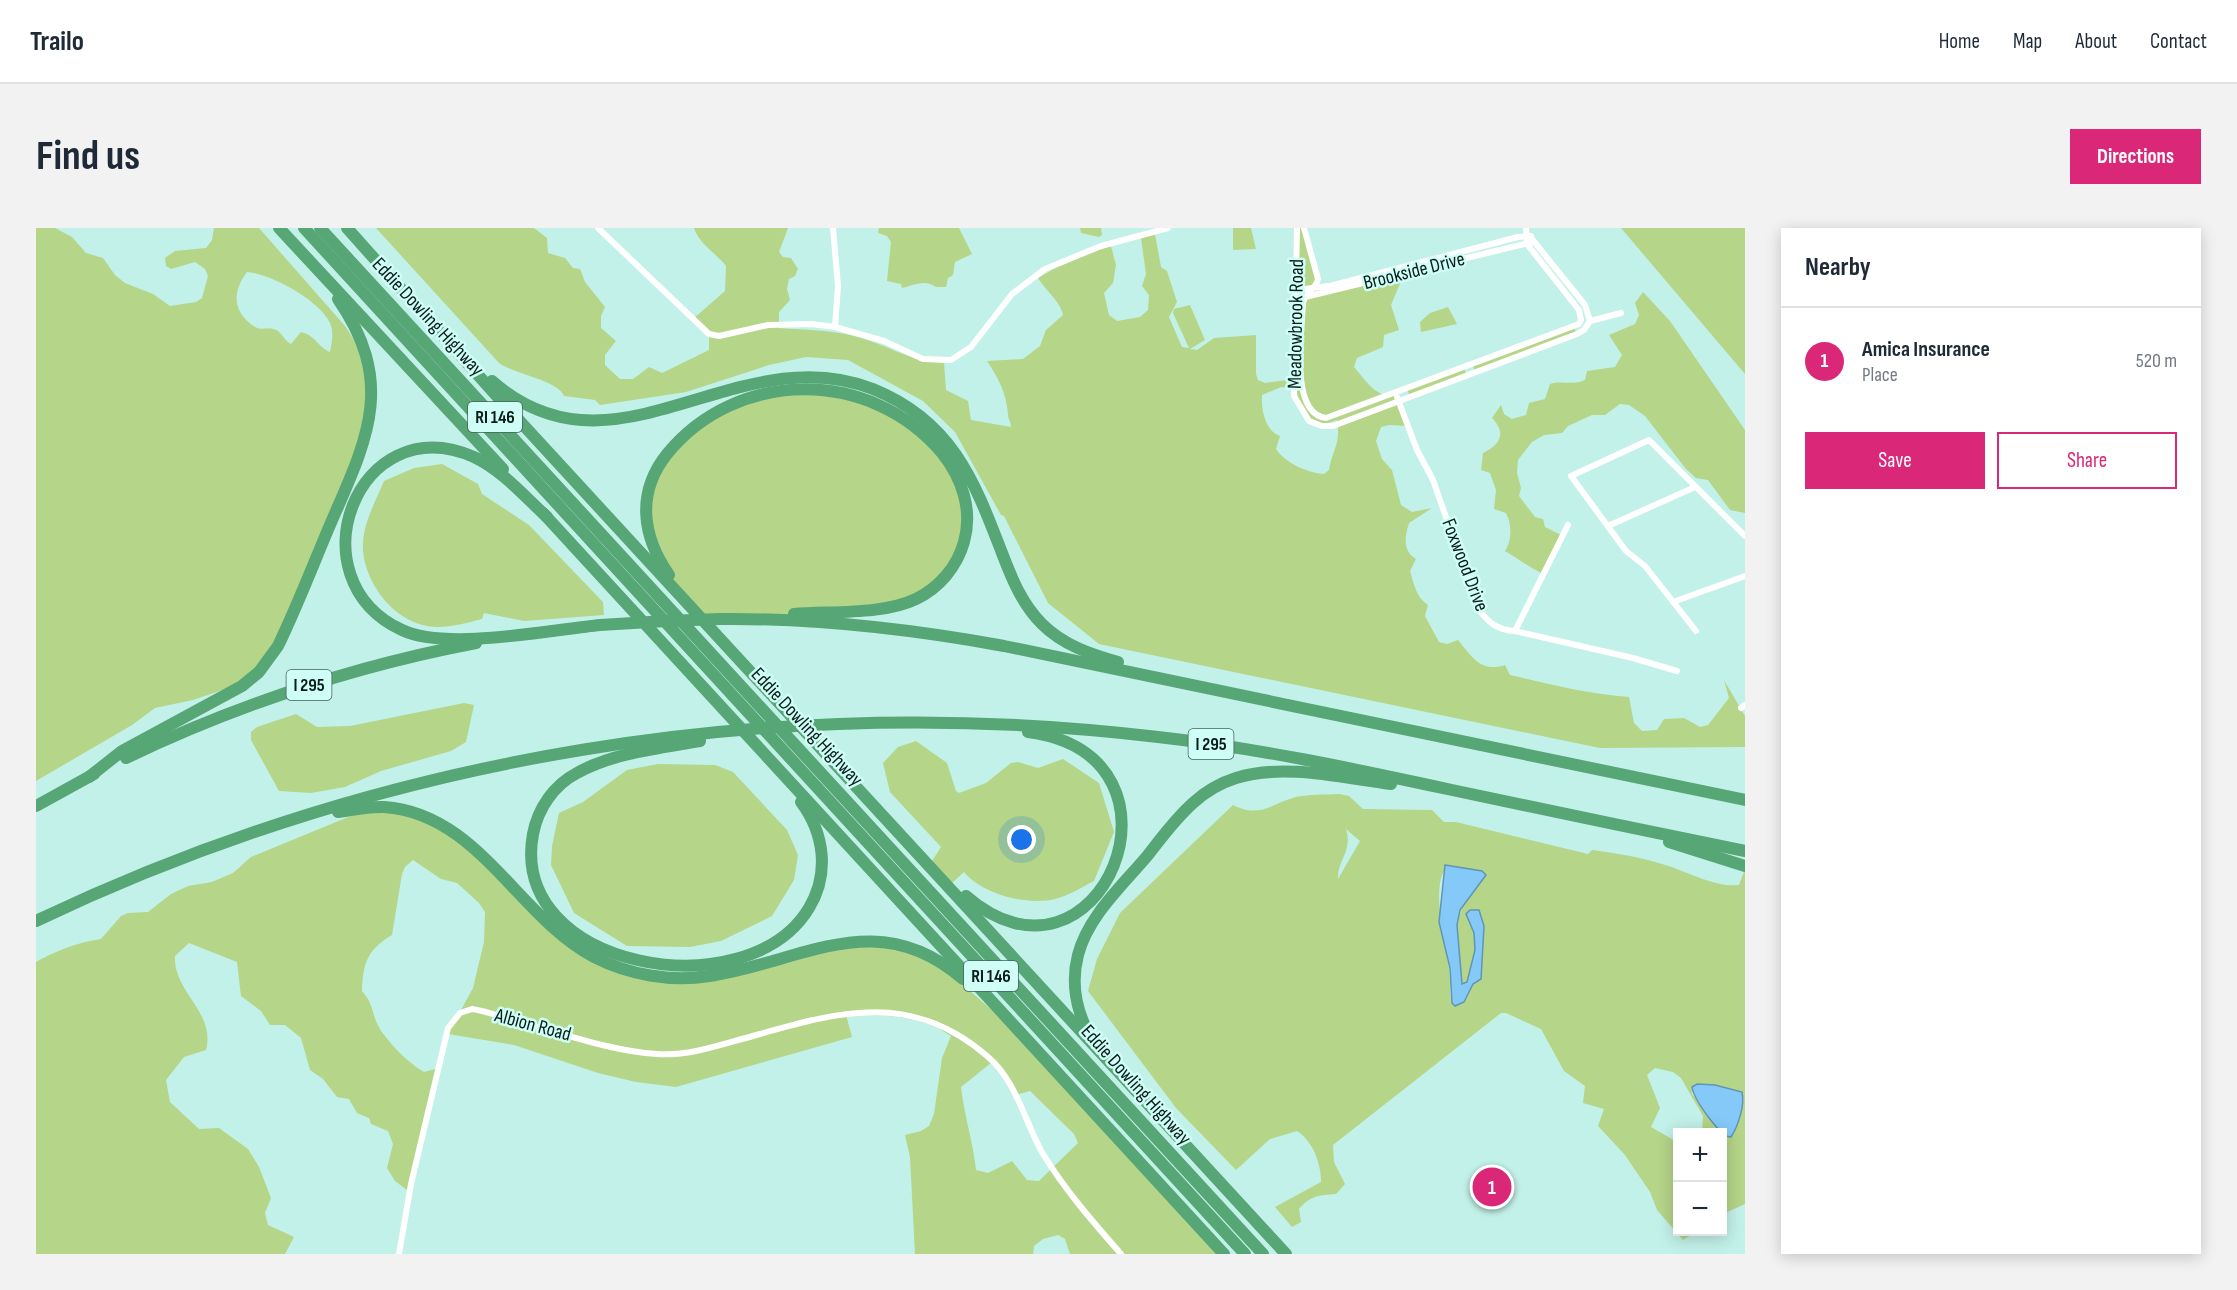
<!DOCTYPE html>
<meta charset="utf-8">
<style>
:root{--surface:#fff;--page:#f2f2f3;--text:#1f2937;--muted:#747a83;--line:#e0e1e3;--accent:#db2777}
body{margin:0;font-family:"Sofia Sans Condensed",sans-serif;background:var(--page);color:var(--text)}
.controls{position:absolute;right:18px;bottom:18px;display:grid;overflow:hidden;border-radius:0px;box-shadow:0 3px 15px #0003}
.controls button{width:54px;height:54px;display:grid;place-items:center;padding:0;border:0;border-bottom:2px solid var(--line);background:var(--surface);color:var(--text);font:30px sans-serif}
.you{position:absolute;left:986px;top:612px;width:21px;height:21px;margin:-15px;border:4px solid #fff;border-radius:50%;background:#1a73e8;box-shadow:0 0 0 9px #1a73e833}
.badge{display:grid;place-items:center;width:39px;height:39px;border-radius:50%;background:var(--accent);color:#fff;font-size:20px;font-weight:700}
.pin{position:absolute;translate:-50% -50%;border:3px solid #fff;box-shadow:0 2px 6px #0006}
.list{margin:0;padding:0;list-style:none}
h2{display:flex;justify-content:space-between;align-items:center;height:78px;margin:0;padding:0 24px;font-size:26px}
h2 small{font-size:20px;font-weight:400;color:var(--muted)}
.list li{display:grid;grid-template-columns:39px 1fr auto;gap:18px;align-items:center;box-sizing:border-box;height:108px;padding:0 24px;border-top:2px solid var(--line)}
.list b{display:block;font-size:22px;white-space:nowrap}
.list p{margin:0;font-size:20px;white-space:nowrap;color:var(--muted)}
.list em{font-size:20px;font-style:normal;color:var(--muted)}
.actions{display:flex;gap:12px;padding:18px 24px}
.actions a{flex:1;padding:14px 0;border:2px solid var(--accent);border-radius:0px;text-align:center;font-size:21px;color:var(--accent)}
.actions .main{background:var(--accent);color:#fff}
.map{position:relative;flex:none;width:1709px;height:1026px;overflow:hidden;border-radius:0px}
header{display:flex;align-items:center;gap:36px;box-sizing:border-box;height:84px;padding:0 30px;background:var(--surface);border-bottom:2px solid var(--line)}
header strong{font-size:28px}
nav{display:flex;gap:33px;margin-inline-start:auto;font-size:21px}
.intro{display:flex;align-items:center;justify-content:space-between;box-sizing:border-box;height:144px;padding:0 36px}
h1{margin:0;font-size:42px}
.button{padding:15px 27px;border-radius:0px;background:var(--accent);color:#fff;font-size:21px;font-weight:700}
main{display:flex;gap:36px;padding:0 36px}
aside{flex:1;background:var(--surface);border-radius:0px;box-shadow:0 3px 15px #0003}
.map>svg:first-child{display:block}
.green{fill:#b5d588;fill-rule:evenodd}
.water{fill:#85c9f9;stroke:#6095b6;stroke-width:1.5}
.lines{fill:none;stroke-linecap:round;stroke-linejoin:round}
.street{stroke:#fff;stroke-width:6}
.highway{stroke:#56a676;stroke-width:12}
.labels{text-anchor:middle;dominant-baseline:central;stroke-width:5;stroke-linejoin:round;paint-order:stroke}
.shield{fill:#cffef6;stroke:#46605c;stroke-width:1.5}
.shield-label{font-size:18px;font-weight:bold;fill:#0b1d1a}
.street-label{font-size:20px;fill:#0b1d1a;stroke:#cffef6}
</style>
<header>
<strong>Trailo</strong>
<nav><a>Home</a><a>Map</a><a>About</a><a>Contact</a></nav>
</header>
<div class="intro"><h1>Find us</h1><a class="button">Directions</a></div>
<main>
<div class="map">
<svg width="1709" height="1026" viewBox="0 0 1709 1026">
<rect width="100%" height="100%" fill="#c2f1e9"/>
<g class="green">
<path d="M0,0H19L36,9L50,25L67,30L79,47L89,55L117,66L134,78L160,74L166,70L172,48L169,41L159,34L135,41L130,38L129,30L139,23L170,20L176,12L178,0H223L309,98L319,114L323,113L336,181L244,416L210,454L157,472L119,480L96,497L0,553ZM211,44C235,46 283,72 294,95C298,104 296,114 294,124C283,120 279,107 265,104L255,116C249,113 247,107 242,103C235,98 226,103 219,99C196,84 196,64 211,44Z"/>
<path d="M340,0H498L511,10L512,25L529,30L537,40L544,41L549,54L569,79L565,88V100L580,113L569,127V137L584,151H597L613,139L626,145L673,122V105L657,91L689,63L690,38C680,25 663,16 658,0H752L743,24L747,29L755,30L762,41L759,48L753,51L751,61L754,72L743,84V100C769,102 794,102 818,108C850,116 875,134 908,135L910,162L932,173L935,192L975,199C975,194 972,191 972,186C970,165 963,151 951,133L987,131L1004,118L1010,102L1027,87C1025,74 1009,62 1002,50L1035,31L1075,18L1080,37L1077,55L1068,65L1073,87L1081,93L1104,89L1112,82L1113,67L1106,58L1110,46L1105,10L1119,6L1125,39L1131,43L1141,74L1133,89L1146,119L1153,120L1137,85L1138,81L1154,77L1169,112L1154,121L1161,122L1178,110L1220,107V146L1222,152L1229,155L1260,151L1261,67L1407,29L1409,35L1368,46L1355,77L1363,102L1348,107L1347,119L1321,130L1318,139C1332,155 1340,171 1362,167L1373,198L1353,197L1345,199L1340,213L1346,231L1356,242L1365,277L1376,284L1396,280L1373,295C1369,308 1366,323 1380,331L1374,343C1378,356 1380,369 1392,377L1389,388L1403,414L1411,416L1422,412C1436,429 1445,445 1469,437L1474,447C1514,456 1551,466 1593,469L1598,495L1606,503L1621,502L1628,491L1648,490L1664,499L1672,497L1693,470L1688,452L1709,488V519L1564,520L1063,416L1012,375L968,288L965,287L919,204L887,173L812,132L770,129L733,137L650,164L564,177L559,172L528,168C522,152 478,146 463,135ZM1245,159L1260,160L1262,170L1275,191L1288,196L1301,192C1305,216 1297,220 1293,242L1288,246C1272,245 1249,235 1240,221L1244,208C1229,203 1225,181 1226,167Z"/>
<path d="M843,0H923L936,26L919,34L917,47L912,50L910,59H900C889,51 879,57 866,60L865,56L851,53L855,14L851,8L842,5Z"/>
<path d="M1044,0H1065L1066,7L1063,9L1045,5Z"/>
<path d="M1197,0H1215L1220,21L1197,22Z"/>
<path d="M1261,0H1268L1282,51L1278,58L1269,60L1263,54Z"/>
<path d="M1585,0H1709V146Z"/>
<path d="M1607,64L1634,93L1709,202V285L1694,282L1672,252L1660,250L1650,241L1609,188L1593,177L1584,176L1569,187H1556L1532,198L1526,205L1508,207L1496,214L1482,232L1481,245L1485,260L1483,268L1499,289L1507,291L1509,299L1525,307L1507,346C1492,339 1483,331 1469,323C1476,313 1476,296 1470,285L1458,281L1460,262L1454,245L1445,242L1447,225C1464,217 1471,205 1456,190L1465,177L1468,186L1476,191L1490,187L1493,175L1509,171L1514,156C1526,152 1536,158 1549,152L1551,143L1579,139L1586,127L1573,107L1599,96L1603,87L1599,75Z"/>
<path d="M1412,79L1421,96L1385,104L1384,94L1394,85Z"/>
<path d="M1538,99L1541,106L1439,144L1437,137Z"/>
<path d="M1428,140L1431,148L1374,169L1371,161Z"/>
<path d="M793,164L864,190L920,246L932,301L903,360L840,383L683,389L660,384L634,349L611,285L626,236L660,202L697,179L742,165Z"/>
<path d="M406,236L442,256L446,266L493,297L567,374L568,387L488,393L448,385L446,391C427,396 403,403 383,396C353,386 330,354 327,323C325,299 339,275 348,253L378,240Z"/>
<path d="M428,475L438,477L430,514L415,523L345,543L309,559L275,565L243,563L215,512V504L221,499L260,486L281,499L314,498Z"/>
<path d="M880,513L911,535L920,563L923,565L950,555L975,535L982,534L1002,540L1027,531L1063,555L1078,604L1058,653C1046,659 1032,668 1019,671C991,678 946,666 928,644L915,656L894,636L905,619L854,564L847,535L862,519Z"/>
<path d="M622,536L679,537L697,544L751,602L762,627L758,652L736,688L685,713L654,719L591,718L538,685L515,637L516,618L523,585L547,574L591,542Z"/>
<path d="M1303,566L1313,568L1327,581L1396,582L1408,594H1420L1552,626L1556,622C1580,625 1603,629 1626,636C1649,642 1678,660 1703,657L1709,641V976L1687,986V905L1694,906L1705,883L1707,869L1657,859L1656,866L1667,878L1684,904H1666L1667,888L1645,850L1637,844L1619,840L1611,847L1624,880L1615,899L1641,914L1642,1004H1660L1647,1012L1621,982L1614,964L1589,927L1562,898L1568,881L1547,875L1549,858L1528,843L1505,801L1470,785H1465L1297,917L1298,934L1309,956L1300,966C1283,967 1274,968 1263,981L1265,994L1256,999L1239,979L1285,954C1285,936 1277,913 1261,903L1234,911L1200,942L1140,880L1052,763L1061,731L1084,685L1197,577C1224,591 1236,575 1260,569C1274,566 1289,567 1303,566ZM1310,601L1324,613L1302,651C1301,632 1317,624 1310,601ZM1412,638L1442,647C1434,662 1425,677 1422,695C1417,721 1425,748 1419,775L1415,774C1414,763 1414,752 1413,740C1410,717 1393,655 1412,638Z"/>
<path d="M359,583L415,604L528,712L631,752L838,715L899,732L959,785L1186,1026H1034L1029,1011L1022,1007L1007,1011L998,1018L997,1026H879L874,929L869,907L885,903L893,898L898,886L906,830L915,808C886,787 844,786 810,787L816,809L640,859L600,854L562,845L478,817L412,806L437,760L448,714L449,684L443,675L421,655L405,651L377,632L369,639L366,646L356,707C331,722 327,735 326,763C336,775 335,779 340,793C346,809 372,835 388,844L403,840L375,965L359,953L351,940L357,916L352,903L335,896L333,890L321,885L313,871L301,869L287,851L274,842L265,810L249,797H234L225,783L205,768L201,734L153,715L139,728C137,764 180,784 170,822L148,829L130,852L134,874L163,901L183,900L212,921L223,939L235,970L229,985L232,997L258,1009L249,1026H0V734C19,723 43,714 65,711L85,688L92,685L112,684L135,666L152,658L176,654L197,645L215,629L322,585ZM955,835L975,858L979,867L994,863L1038,906L1042,915L1003,953L991,952L976,933L952,945L940,942C937,913 928,887 925,859Z"/>
</g>
<g class="water">
<path d="M1409,637L1446,643L1450,647L1424,682L1421,697L1426,756L1431,754L1439,722L1438,705L1430,686L1434,682H1443L1448,698L1445,751L1437,756L1428,774L1419,778L1416,775L1414,740L1403,694Z"/>
<path d="M1661,856L1679,857L1706,864C1709,878 1702,898 1695,909C1685,910 1658,872 1656,859Z"/>
</g>
<g class="lines">
<g class="street">
<path d="M562,0L673,106L683,108L732,97L775,96L799,99L848,113L887,131L915,132L935,119L976,66L1009,41L1065,18L1132,0"/>
<path d="M797,0L802,58L799,99"/>
<path d="M1261,0L1258,168L1273,193L1286,198H1297L1541,106L1548,102L1554,93"/>
<path d="M1268,0L1282,51C1280,61 1269,65 1267,75C1266,103 1253,186 1290,190L1543,96L1545,92L1543,82L1491,16L1490,0"/>
<path d="M1496,11L1549,77L1554,93"/>
<path d="M1260,62L1294,58L1482,9L1495,8"/>
<path d="M1269,69L1497,14"/>
<path d="M1554,93L1585,85"/>
<path d="M1361,169L1381,222L1397,252L1442,381C1453,395 1461,402 1479,403L1597,430L1641,443"/>
<path d="M1572,298L1659,259"/>
<path d="M1637,374L1709,348"/>
<path d="M1479,403L1532,297"/>
<path d="M1660,403L1609,338L1590,323L1535,248L1613,212L1709,308"/>
<path d="M1705,480L1709,477"/>
<path d="M363,1026L375,956L412,800L424,785L436,781C450,783 465,789 480,793C526,805 574,823 621,826C650,828 678,819 706,811C796,786 871,759 951,828C981,853 988,893 1007,926C1029,962 1057,994 1085,1026"/>
</g>
<g class="highway">
<path d="M243,0L467,241"/>
<path d="M268,0L1209,1026"/>
<path d="M284,0L1227,1026"/>
<path d="M311,0L467,175L1250,1026"/>
<path d="M456,153C579,261 700,107 837,161C916,193 938,252 966,325C976,351 986,376 1006,396C1027,417 1054,426 1082,434"/>
<path d="M507,285L1188,1026"/>
<path d="M511,289C489,269 466,242 438,229C321,178 256,351 366,402C410,423 514,402 564,397C604,394 644,392 684,391C780,390 875,401 968,418L1709,572"/>
<path d="M633,347C606,308 600,265 631,226C701,140 835,140 906,225C926,250 937,282 928,314C921,339 903,360 880,371C847,387 795,383 758,386"/>
<path d="M664,513C624,520 577,525 541,545C518,557 502,580 497,606C472,741 711,783 773,680C794,645 788,605 765,574"/>
<path d="M90,530C201,477 319,438 440,415"/>
<path d="M53,549L86,523L206,458L223,444L242,418C260,381 275,342 291,304C328,217 363,159 302,71"/>
<path d="M0,578L58,546"/>
<path d="M302,584C317,582 333,578 348,579C442,585 482,689 558,729C593,747 635,754 673,748C767,734 841,676 927,751"/>
<path d="M1633,614L1709,638"/>
<path d="M930,668C1063,783 1170,527 992,504"/>
<path d="M0,693C348,527 740,463 1122,509C1221,520 1319,541 1416,562C1514,583 1611,603 1709,623"/>
<path d="M1053,806C1040,782 1035,754 1042,727C1052,688 1087,657 1112,627C1126,609 1140,590 1157,575C1169,564 1184,555 1200,550C1248,535 1306,550 1355,556"/>
</g>
</g>
<g class="labels">
<g class="shield">
<rect x="432" y="174" width="54" height="30" rx="4.5"/>
<rect x="250.5" y="442" width="45" height="30" rx="4.5"/>
<rect x="1152.5" y="501" width="45" height="30" rx="4.5"/>
<rect x="928" y="733" width="54" height="30" rx="4.5"/>
</g>
<g class="shield-label">
<text x="459" y="189">RI 146</text>
<text x="273" y="457">I 295</text>
<text x="1175" y="516">I 295</text>
<text x="955" y="748">RI 146</text>
</g>
<g class="street-label">
<text transform="translate(1378 43) rotate(-14)">Brookside Drive</text>
<text transform="translate(392 89) rotate(47)">Eddie Dowling Highway</text>
<text transform="translate(1260 96) rotate(-89)">Meadowbrook Road</text>
<text transform="translate(1429 337) rotate(69)">Foxwood Drive</text>
<text transform="translate(771 499) rotate(47)">Eddie Dowling Highway</text>
<text transform="translate(497 797) rotate(15)">Albion Road</text>
<text transform="translate(1100 857) rotate(48)">Eddie Dowling Highway</text>
</g>
</g>
</svg>
<div class="controls">
<button>+</button>
<button>−</button>
</div>
<div class="you"></div>
<div class="pin badge" style="left:1456px;top:959px">1</div>
</div>
<aside>
<h2>Nearby<small></small></h2>
<ul class="list">
<li><span class="badge">1</span><div><b>Amica Insurance</b><p>Place</p></div><em>520 m</em></li>
</ul>
<div class="actions"><a class="main">Save</a><a>Share</a></div>
</aside>
</main>
